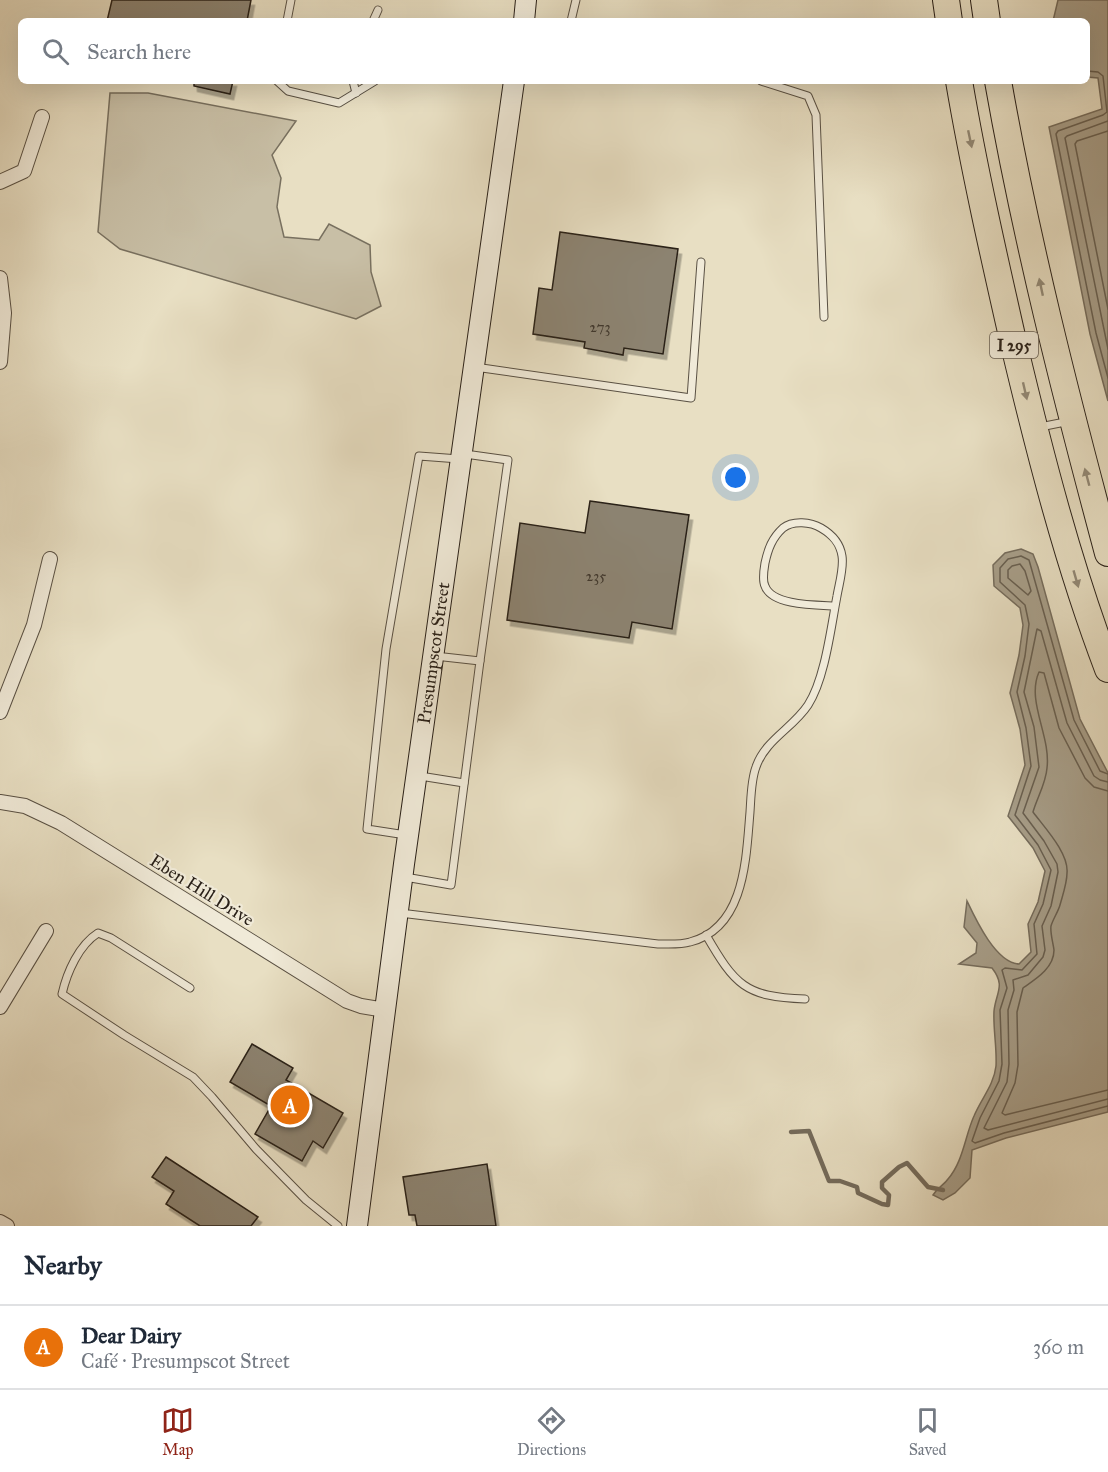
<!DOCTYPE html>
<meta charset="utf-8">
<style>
:root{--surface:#fff;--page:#f2f2f3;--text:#1f2937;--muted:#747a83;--line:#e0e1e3;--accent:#8f2418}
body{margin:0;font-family:"IM FELL Great Primer",serif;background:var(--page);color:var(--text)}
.you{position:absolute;left:736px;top:478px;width:21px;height:21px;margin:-15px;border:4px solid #fff;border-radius:50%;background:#1a73e8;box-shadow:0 0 0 9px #1a73e833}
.badge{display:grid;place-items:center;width:39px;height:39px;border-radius:50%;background:var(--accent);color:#fff;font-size:20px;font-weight:700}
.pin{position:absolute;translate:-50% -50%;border:3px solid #fff;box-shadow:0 2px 6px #0006}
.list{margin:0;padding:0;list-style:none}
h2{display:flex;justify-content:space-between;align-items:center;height:78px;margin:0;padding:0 24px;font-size:26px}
h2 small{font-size:20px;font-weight:400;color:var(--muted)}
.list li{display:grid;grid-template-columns:39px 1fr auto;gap:18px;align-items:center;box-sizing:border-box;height:84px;padding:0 24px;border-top:2px solid var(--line)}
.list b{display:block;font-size:22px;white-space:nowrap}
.list p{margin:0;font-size:20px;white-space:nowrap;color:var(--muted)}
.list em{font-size:20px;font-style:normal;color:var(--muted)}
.icon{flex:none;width:33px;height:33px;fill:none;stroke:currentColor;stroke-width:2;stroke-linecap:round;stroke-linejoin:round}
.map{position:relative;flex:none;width:1108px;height:1226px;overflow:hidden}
.search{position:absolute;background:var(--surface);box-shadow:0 6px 24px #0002;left:18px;right:18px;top:18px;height:66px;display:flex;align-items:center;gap:15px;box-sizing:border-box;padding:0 21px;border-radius:9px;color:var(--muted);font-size:22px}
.sheet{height:162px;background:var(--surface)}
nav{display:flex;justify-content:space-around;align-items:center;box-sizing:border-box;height:84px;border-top:2px solid var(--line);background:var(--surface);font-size:16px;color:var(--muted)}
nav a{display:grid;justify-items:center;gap:3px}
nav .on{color:var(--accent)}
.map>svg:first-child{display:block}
.green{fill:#c8bfa6;stroke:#78705f;stroke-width:1.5}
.water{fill:#a79e89;stroke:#756c5c;stroke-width:1.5}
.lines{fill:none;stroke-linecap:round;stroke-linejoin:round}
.shore{stroke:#685f50;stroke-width:1.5}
.stream{stroke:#756c5c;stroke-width:4.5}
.building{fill:#8c8371;stroke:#292018;stroke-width:1.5;filter:url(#shadow)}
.lane-casing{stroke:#595043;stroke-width:9}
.street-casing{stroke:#595043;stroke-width:16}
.secondary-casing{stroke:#292018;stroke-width:22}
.highway-casing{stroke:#292018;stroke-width:28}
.lane{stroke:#f0ead8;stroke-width:7}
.street{stroke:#f0ead8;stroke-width:14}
.secondary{stroke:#f0ead8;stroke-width:20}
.highway{stroke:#e8dfc3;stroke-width:26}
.oneway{fill:#928976}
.labels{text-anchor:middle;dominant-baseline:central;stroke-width:4.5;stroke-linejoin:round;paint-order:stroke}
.number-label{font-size:15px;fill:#42392e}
.shield{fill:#f0ead8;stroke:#655d52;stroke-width:1.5}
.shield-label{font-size:16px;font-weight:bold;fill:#292018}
.street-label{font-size:18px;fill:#292018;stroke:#f0ead8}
</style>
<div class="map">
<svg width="1108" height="1226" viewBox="0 0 1108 1226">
<defs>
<filter id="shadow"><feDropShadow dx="3.5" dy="5.5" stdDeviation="0" flood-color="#0004"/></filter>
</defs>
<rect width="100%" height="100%" fill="#e8dfc3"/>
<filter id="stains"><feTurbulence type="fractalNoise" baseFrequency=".00333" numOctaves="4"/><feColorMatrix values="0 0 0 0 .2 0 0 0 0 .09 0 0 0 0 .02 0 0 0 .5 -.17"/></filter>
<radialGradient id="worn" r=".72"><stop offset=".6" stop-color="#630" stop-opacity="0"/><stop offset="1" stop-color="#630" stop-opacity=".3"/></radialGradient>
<path class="green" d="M110,93H148L296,121L272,155L281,178L277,207L284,237L319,240L329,224L370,245L371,272L381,306L356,319L120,249L98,232Z"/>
<g class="water">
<path d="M1058,0H1108V401L1090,334L1049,127L1102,109L1098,78L1087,77V21H1053Z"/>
<path d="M1021,549L1033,554L1038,567L1080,719L1108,773V1112L1006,1138L972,1150L970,1178L955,1193L943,1200L933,1195C938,1187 944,1185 948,1179C963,1162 965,1136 974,1116C981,1099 994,1085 996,1066C997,1047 993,1029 994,1011C996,992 1006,986 992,968L959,964L976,953L977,943L964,927L967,901C976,920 996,963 1019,964L1031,952L1028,924L1038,902L1045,871L1033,848L1008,816L1025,765L1020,729L1010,693L1019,655L1023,625L1020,608L994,586L993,565L1005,553Z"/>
</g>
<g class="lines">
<g class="shore">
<path d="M1087,71L1098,72L1103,76L1107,112L1103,115L1058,131L1056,134L1096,333L1108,378"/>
<path d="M1108,121L1067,136L1065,138L1108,349"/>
<path d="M1108,131L1077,141L1075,144L1108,309"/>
<path d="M1020,564L1025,571L1031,591L1028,595L1008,578V570L1012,566Z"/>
<path d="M1108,774L1100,771L1074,720L1029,560L1021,556L1008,559L1000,568V582L1025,605L1029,624L1025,656L1017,692L1026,728L1031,766L1015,815L1038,845L1051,870L1043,904L1034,924L1037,954L1022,970L1005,968L1002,970L1007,988L1000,1010L1002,1064L999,1081L980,1118L972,1141L975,1143L1004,1133L1108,1106"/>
<path d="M1108,782L1100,780L1094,776L1067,723L1041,631L1037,629L1024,692L1034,727L1039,767L1023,813L1044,841L1057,864L1058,872L1051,906L1042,926L1045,950L1043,957L1028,975L1013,980L1014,990L1008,1010L1009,1064L1007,1082L984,1128L988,1130L1108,1099"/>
<path d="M1108,791L1094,787L1085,778L1059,728L1044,673L1039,672C1026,701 1051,736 1047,768C1046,783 1037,798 1033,812C1044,827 1069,853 1067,873C1067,883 1063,894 1060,905C1058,912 1053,919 1051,926C1050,933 1053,942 1054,950C1054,968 1036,979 1023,988L1017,1012L1018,1065L1015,1083L1002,1113L1005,1115L1108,1090"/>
</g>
<path class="stream" d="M791,1132L809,1131L829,1181H840L857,1187L858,1193L882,1204L888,1205L889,1195L882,1188V1182L899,1167L907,1163L928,1187L943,1190"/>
</g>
<g class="building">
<path d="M112,0H251L247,21H107Z"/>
<path d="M194,81H233L230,94L194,86Z"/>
<path d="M560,232L678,249L663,354L624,348L623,355L584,348L585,342L533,334L539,288L552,290Z"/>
<path d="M590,501L689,515L672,629L632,622L629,638L507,620L520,523L585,533Z"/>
<path d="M252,1044L293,1068L286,1080L343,1113L323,1148L313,1141L302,1161L255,1134L271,1106L230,1082Z"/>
<path d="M166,1157L258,1217L251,1226H200L166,1204L174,1191L152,1177Z"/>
<path d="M487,1164L496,1226H417L415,1215H409L403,1177Z"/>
</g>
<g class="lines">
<g class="lane-casing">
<g id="lane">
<path d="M287,21L291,0"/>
<path d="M373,21L378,10"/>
<path d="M571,21L576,0"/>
<path d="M277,81L288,91L339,103L375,81"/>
<path d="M353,81L356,93"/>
<path d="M761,81L808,96L816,115L824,317"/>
<path d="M475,367L691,398L701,262"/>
<path d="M1040,427L1070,421"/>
<path d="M465,454L508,460L480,661"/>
<path d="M420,776L464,783"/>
<path d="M406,835L367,829L386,649L419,456L459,459"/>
<path d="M405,877L451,885L480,661L435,656"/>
<path d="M400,913L658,944C668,944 680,945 690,942C745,928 746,859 750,812C751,798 751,780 756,767C765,740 793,728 808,705C825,679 831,627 837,596C839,584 844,568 842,556C840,543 833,535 821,528C811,522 793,520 783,528C772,538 768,549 765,563C764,569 762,580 765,586C772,606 817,605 835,606"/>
<path d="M706,935C735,985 745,997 805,999"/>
<path d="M190,988L111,938L98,933C79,945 67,972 62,994L124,1035L193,1077L212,1097L256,1149L306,1200L338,1226"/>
</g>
</g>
<g class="street-casing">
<g id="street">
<path d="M0,182L24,171L42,117"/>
<path d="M0,278L4,313L0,362"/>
<path d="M0,712L34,625L50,559"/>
<path d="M0,802L25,806L61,823L347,1001L361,1006L385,1010"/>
<path d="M0,1007L46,931"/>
<path d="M0,1222L7,1226"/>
</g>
</g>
<g class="secondary-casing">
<g id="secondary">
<path d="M524,21L526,0"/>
<path id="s1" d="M357,1226L404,864L514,81"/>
</g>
</g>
<g class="highway-casing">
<g id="highway">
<path d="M946,0L949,21"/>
<path d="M984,0L987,21"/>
<path d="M959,81C974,169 994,257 1014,345C1040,454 1068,564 1108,669"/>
<path d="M998,81C1026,240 1066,397 1108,553"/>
</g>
</g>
<use href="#lane" class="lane"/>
<use href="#street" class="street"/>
<use href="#secondary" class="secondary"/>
<use href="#highway" class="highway"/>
</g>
<defs><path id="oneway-solid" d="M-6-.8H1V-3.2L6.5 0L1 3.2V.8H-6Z" transform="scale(1.5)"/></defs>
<g class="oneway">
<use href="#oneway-solid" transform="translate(970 139) rotate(78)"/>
<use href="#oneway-solid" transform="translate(1041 287) rotate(-102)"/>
<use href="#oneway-solid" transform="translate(1025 391) rotate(77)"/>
<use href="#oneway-solid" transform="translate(1087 477) rotate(-105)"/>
<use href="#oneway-solid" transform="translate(1076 579) rotate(74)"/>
</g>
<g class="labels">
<g class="number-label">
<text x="600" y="327">273</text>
<text x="596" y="576">235</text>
</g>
<rect class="shield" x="990" y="332" width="48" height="26" rx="4.5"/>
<g class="shield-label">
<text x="1014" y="345">I 295</text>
</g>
<g class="street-label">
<text stroke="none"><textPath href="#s1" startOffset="578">Presumpscot Street</textPath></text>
<text transform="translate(202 890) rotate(32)">Eben Hill Drive</text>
</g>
</g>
<rect width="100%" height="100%" filter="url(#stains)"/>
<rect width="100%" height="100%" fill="url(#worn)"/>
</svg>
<div class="you"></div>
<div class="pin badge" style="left:290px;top:1105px;background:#e8710a">A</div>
<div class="search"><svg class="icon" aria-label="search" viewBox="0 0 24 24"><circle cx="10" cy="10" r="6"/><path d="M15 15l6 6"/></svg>Search here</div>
</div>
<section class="sheet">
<h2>Nearby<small></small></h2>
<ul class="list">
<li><span class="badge" style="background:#e8710a">A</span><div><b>Dear Dairy</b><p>Café · Presumpscot Street</p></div><em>360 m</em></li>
</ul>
</section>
<nav>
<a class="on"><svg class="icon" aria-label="map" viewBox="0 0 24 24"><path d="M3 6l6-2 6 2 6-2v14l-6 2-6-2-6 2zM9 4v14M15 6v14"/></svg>Map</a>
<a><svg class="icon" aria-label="directions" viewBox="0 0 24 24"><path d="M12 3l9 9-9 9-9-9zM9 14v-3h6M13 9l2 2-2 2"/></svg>Directions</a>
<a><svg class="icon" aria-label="saved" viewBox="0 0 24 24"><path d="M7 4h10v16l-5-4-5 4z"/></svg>Saved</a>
</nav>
